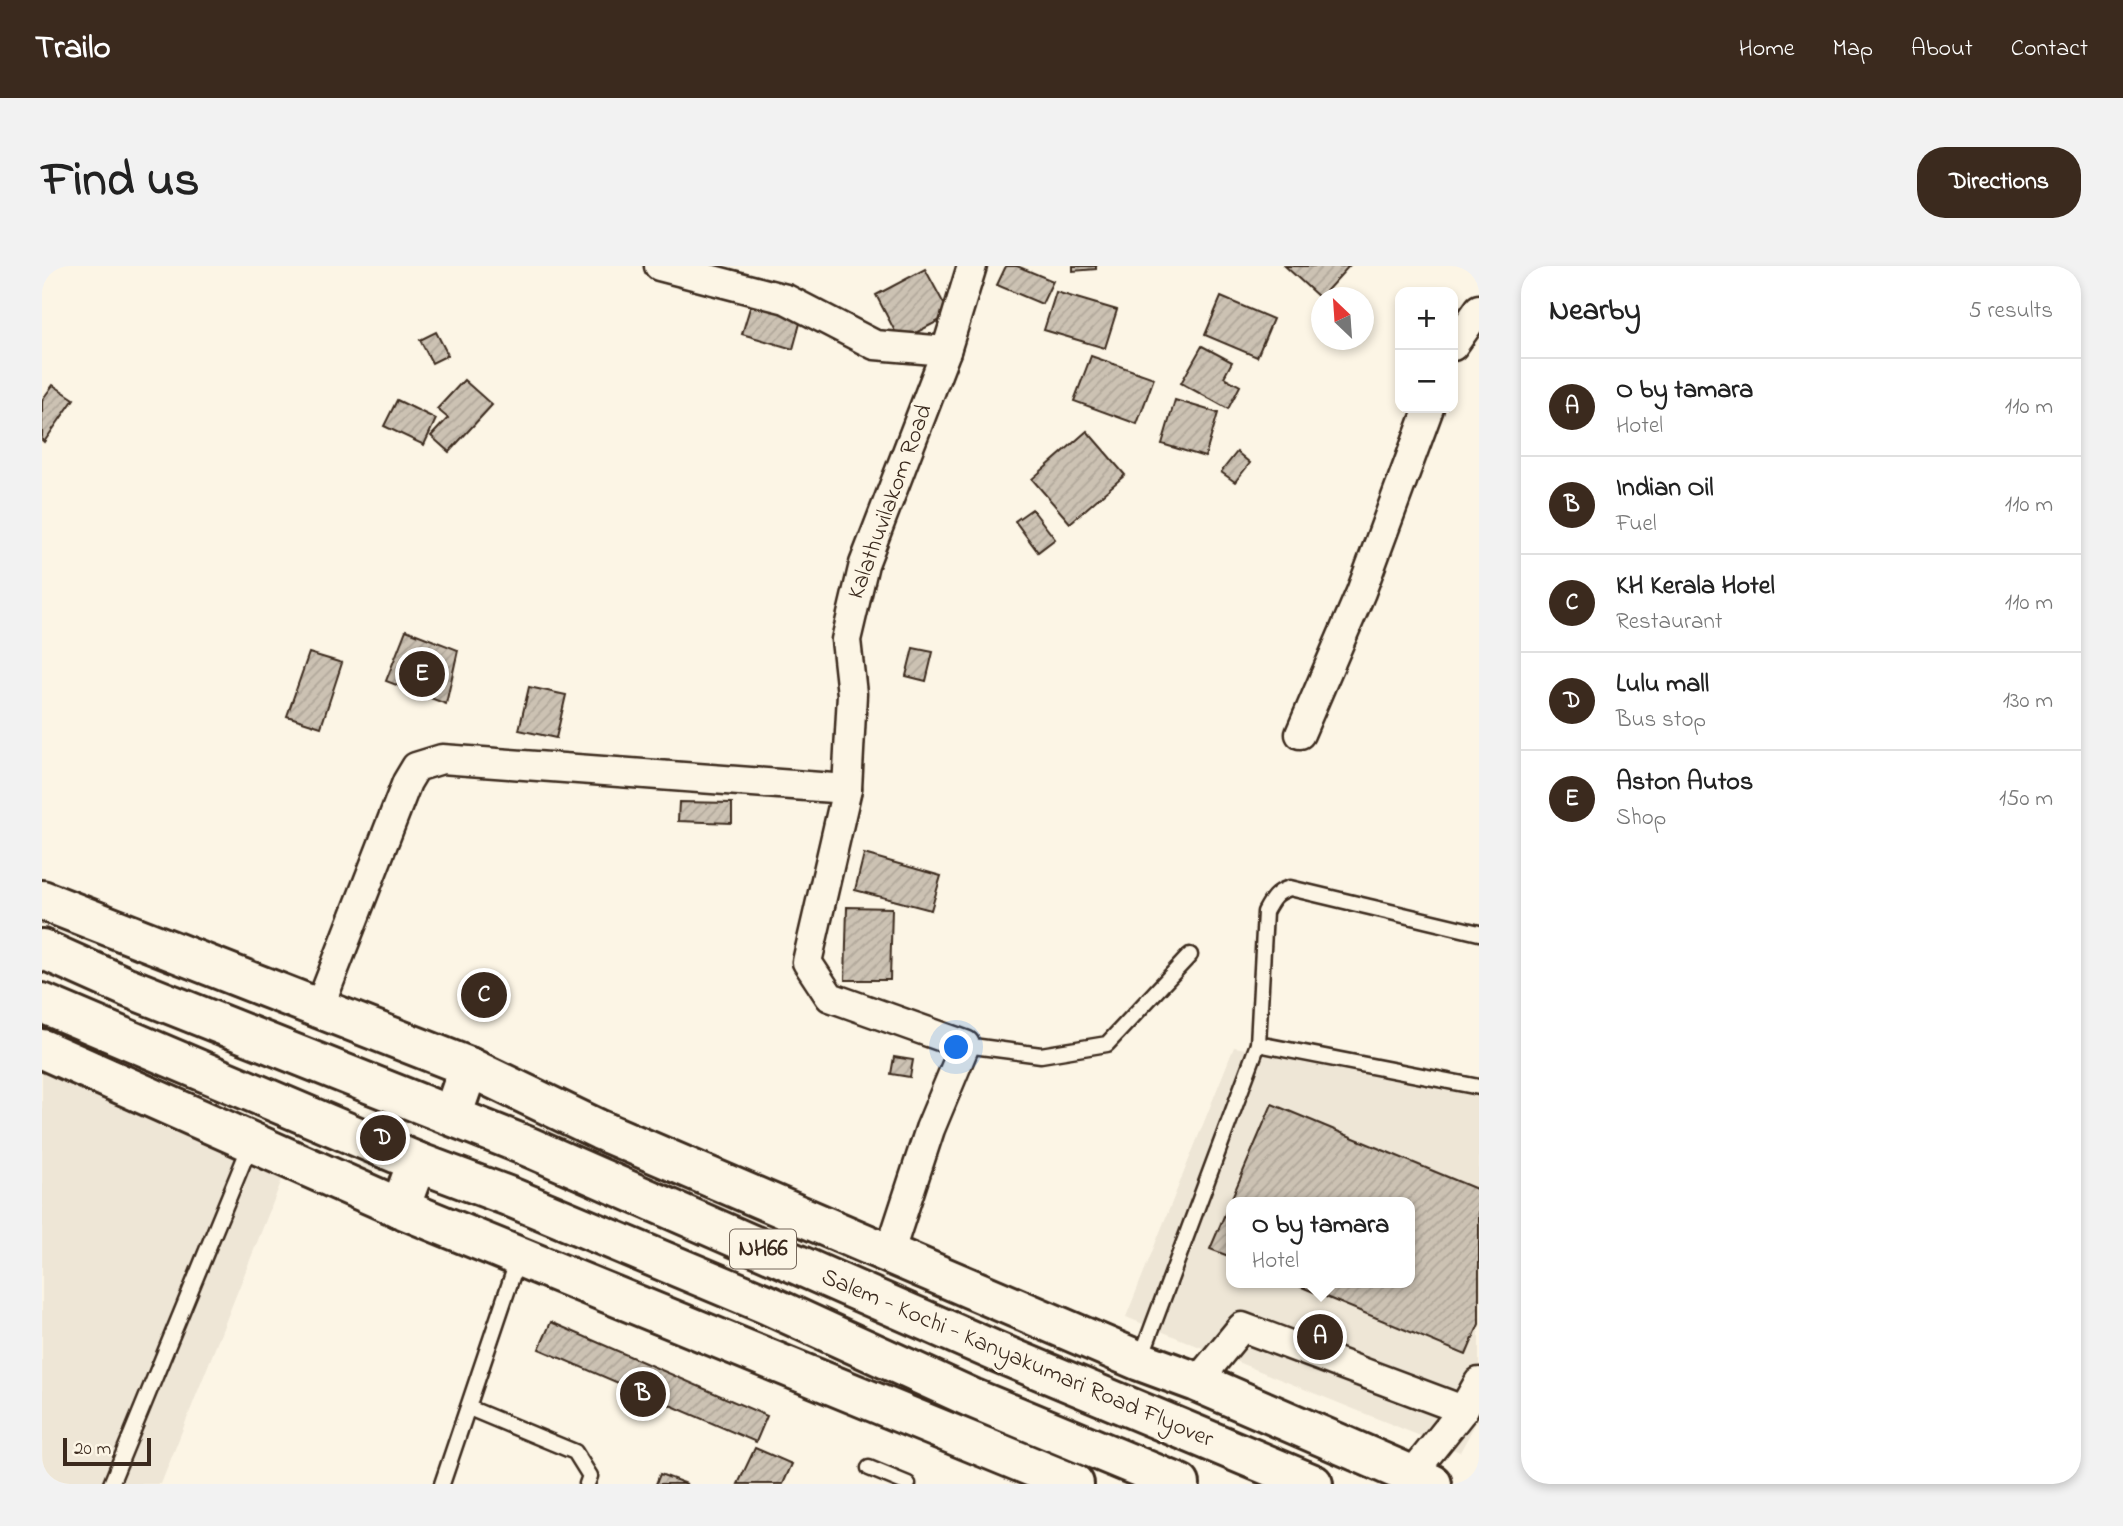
<!DOCTYPE html>
<meta charset="utf-8">
<style>
:root{--surface:#fff;--page:#f2f2f2;--text:#222;--muted:#767676;--line:#e0e0e0;--accent:#3b2a1e}
body{margin:0;font-family:"Indie Flower",sans-serif;background:var(--page);color:var(--text)}
.controls{position:absolute;right:21px;top:21px;display:grid;overflow:hidden;border-radius:14px;box-shadow:0 4px 10px #0003}
.controls button{width:63px;height:63px;display:grid;place-items:center;padding:0;border:0;border-bottom:2px solid var(--line);background:var(--surface);color:var(--text);font:35px sans-serif}
.compass{position:absolute;left:1269px;top:21px;width:63px;height:63px;border-radius:50%;background:var(--surface);box-shadow:0 4px 10px #0003;rotate:335deg}
.scale{position:absolute;left:21px;bottom:18px;width:88px;box-sizing:border-box;padding-left:7px;border:4px solid #3b2a1e;border-top:0;font-size:19px;line-height:24px;white-space:nowrap;color:#3b2a1e;-webkit-text-stroke:5px #fcf5e5;paint-order:stroke}
.you{position:absolute;left:915px;top:782px;width:24px;height:24px;margin:-18px;border:5px solid #fff;border-radius:50%;background:#1a73e8;box-shadow:0 0 0 10px #1a73e833}
.badge{display:grid;place-items:center;width:46px;height:46px;border-radius:50%;background:var(--accent);color:#fff;font-size:23px;font-weight:700}
.pin{position:absolute;translate:-50% -50%;border:4px solid #fff;box-shadow:0 2px 7px #0006}
.popup{position:absolute;left:1184px;top:931px;width:189px;height:91px;box-sizing:border-box;display:grid;place-content:center;border-radius:14px;background:var(--surface);filter:drop-shadow(0 2px 5px #0005);font-size:23px;white-space:nowrap;color:var(--muted)}
.popup b{font-size:26px;color:var(--text)}
.popup::after{content:'';position:absolute;left:50%;top:100%;margin-left:-14px;border:14px solid transparent;border-top-color:var(--surface)}
.list{margin:0;padding:0;list-style:none}
h2{display:flex;justify-content:space-between;align-items:center;height:91px;margin:0;padding:0 28px;font-size:30px}
h2 small{font-size:23px;font-weight:400;color:var(--muted)}
.list li{display:grid;grid-template-columns:46px 1fr auto;gap:21px;align-items:center;box-sizing:border-box;height:98px;padding:0 28px;border-top:2px solid var(--line)}
.list b{display:block;font-size:26px;white-space:nowrap}
.list p{margin:0;font-size:23px;white-space:nowrap;color:var(--muted)}
.list em{font-size:23px;font-style:normal;color:var(--muted)}
.map{position:relative;flex:none;width:1437px;height:1218px;overflow:hidden;border-radius:28px}
header{display:flex;align-items:center;gap:42px;box-sizing:border-box;height:98px;padding:0 35px;background:var(--accent);color:#fff}
header strong{font-size:33px}
nav{display:flex;gap:38px;margin-inline-start:auto;font-size:24px}
.intro{display:flex;align-items:center;justify-content:space-between;box-sizing:border-box;height:168px;padding:0 42px}
h1{margin:0;font-size:49px}
.button{padding:18px 32px;border-radius:28px;background:var(--accent);color:#fff;font-size:24px;font-weight:700}
main{display:flex;gap:42px;padding:0 42px}
aside{flex:1;background:var(--surface);border-radius:28px;box-shadow:0 4px 10px #0003}
.map>svg:first-child{display:block}
.built{fill:#eee6d6;fill-rule:evenodd}
.building{fill:url(#building-hatch);stroke:#3b2a1e;stroke-width:2}
.lines{fill:none;stroke-linecap:round;stroke-linejoin:round}
.lane-casing{stroke:#3b2a1e;stroke-width:19}
.street-casing{stroke:#3b2a1e;stroke-width:33}
.secondary-casing{stroke:#3b2a1e;stroke-width:44}
.highway-casing{stroke:#3b2a1e;stroke-width:44}
.lane{stroke:#fcf5e5;stroke-width:14}
.street{stroke:#fcf5e5;stroke-width:28}
.secondary{stroke:#fcf5e5;stroke-width:38}
.highway{stroke:#fcf5e5;stroke-width:38}
.labels{text-anchor:middle;dominant-baseline:central;stroke-width:6;stroke-linejoin:round;paint-order:stroke}
.shield{fill:#fcf5e5;stroke:#75675a;stroke-width:2}
.shield-label{font-size:23px;font-weight:bold;fill:#3b2a1e}
.street-label{font-size:24px;fill:#3b2a1e;stroke:#fcf5e5}
</style>
<header>
<strong>Trailo</strong>
<nav><a>Home</a><a>Map</a><a>About</a><a>Contact</a></nav>
</header>
<div class="intro"><h1>Find us</h1><a class="button">Directions</a></div>
<main>
<div class="map">
<svg width="1437" height="1218" viewBox="0 0 1437 1218">
<defs>
<pattern id="building-hatch" width="6" height="6" patternUnits="userSpaceOnUse" patternTransform="scale(1.75)"><rect width="6" height="6" fill="#ccc2b3"/><path d="M-1 1l2-2M0 6l6-6M5 7l2-2" fill="none" stroke="#b0a79a"/></pattern>
</defs>
<rect width="100%" height="100%" fill="#fcf5e5"/>
<filter id="ink" filterUnits="userSpaceOnUse"><feTurbulence type="fractalNoise" baseFrequency=".0143" numOctaves="2"/><feDisplacementMap in="SourceGraphic" scale="14" xChannelSelector="R" yChannelSelector="G"/><feConvolveMatrix kernelMatrix="1 2 1 2 8 2 1 2 1" color-interpolation-filters="sRGB"/></filter>
<g filter="url(#ink)">
<g class="built">
<path d="M1192,781L1381,813L1437,826V1151L1418,1186L1084,1051ZM1189,936H1367V1017H1189Z"/>
<path d="M0,799L245,901L119,1218H0Z"/>
</g>
<g class="building">
<path d="M964,0H975L1011,15L1000,38L955,19Z"/>
<path d="M1031,0H1054V3L1031,5Z"/>
<path d="M1243,0H1307L1278,32Z"/>
<path d="M883,3L908,49L858,75L834,29Z"/>
<path d="M1014,26L1075,44L1063,82L1002,64Z"/>
<path d="M1179,31L1231,53L1215,91L1163,69Z"/>
<path d="M710,35L760,50L751,83L700,68Z"/>
<path d="M394,66L406,89L390,97L378,74Z"/>
<path d="M1160,80L1190,96L1182,111L1198,120L1186,143L1139,117Z"/>
<path d="M1049,90L1112,112L1095,158L1032,135Z"/>
<path d="M422,114L450,139L407,186L389,170L406,152L395,143Z"/>
<path d="M11,119L32,133L2,176L0,174V134Z"/>
<path d="M355,134L394,153L382,179L342,160Z"/>
<path d="M1133,134L1176,147L1163,191L1120,178Z"/>
<path d="M1045,165L1083,209L1028,257L990,213Z"/>
<path d="M1195,186L1208,197L1193,216L1179,206Z"/>
<path d="M990,243L1013,273L996,286L973,255Z"/>
<path d="M364,364L416,384L404,438L344,415Z"/>
<path d="M871,382L891,386L884,415L864,410Z"/>
<path d="M267,387L300,397L279,461L245,450Z"/>
<path d="M487,421L524,429L514,472L477,464Z"/>
<path d="M637,536L690,537V557L636,555Z"/>
<path d="M822,588L899,610L889,644L813,624Z"/>
<path d="M805,641L850,642L848,714H803Z"/>
<path d="M852,791L871,794L868,811L849,808Z"/>
<path d="M1230,838L1437,924V1058L1424,1089L1250,1017H1367V936H1189V991L1168,983Z"/>
<path d="M509,1056L725,1150L714,1176L497,1083Z"/>
<path d="M713,1182L750,1198L741,1218H696Z"/>
<path d="M618,1208L645,1218H614Z"/>
</g>
<g class="lines">
<g class="lane-casing">
<g id="lane">
<path d="M1216,778L1437,821"/>
<path d="M923,779L999,789L1065,778L1148,689"/>
<path d="M1098,1094L1216,778L1223,646C1230,633 1234,626 1248,622L1437,667"/>
<path d="M427,1142L533,1186L548,1210L545,1218"/>
<path d="M827,1202L866,1218"/>
<path d="M69,1218L209,877"/>
<path d="M400,1218L476,993"/>
</g>
</g>
<g class="street-casing">
<g id="street">
<path d="M617,0L744,33L833,79L904,85"/>
<path d="M1411,80L1437,43"/>
<path d="M1258,468L1319,326L1387,142"/>
<path d="M277,742L365,516L374,501L400,493L805,523"/>
<path d="M847,988L888,863L923,779L788,731L765,696L805,523L810,428L804,374L822,298L904,85L930,0"/>
<path d="M1155,1116L1200,1061L1421,1144"/>
<path d="M1370,1208L1421,1144L1437,1116"/>
</g>
</g>
<g class="secondary-casing">
<g id="secondary">
<path d="M0,634L427,801L558,864L1098,1095L1155,1116L1390,1218"/>
<path d="M0,783L358,942L1032,1218"/>
</g>
</g>
<g class="highway-casing">
<g id="highway">
<path d="M0,683L85,721L487,881L955,1086L1271,1218"/>
<path d="M0,737L375,896L466,930L724,1038L930,1132L1138,1218"/>
<path d="M410,850L427,801"/>
<path d="M358,942L375,896"/>
</g>
</g>
<use href="#lane" class="lane"/>
<use href="#street" class="street"/>
<use href="#secondary" class="secondary"/>
<use href="#highway" class="highway"/>
</g>
</g>
<g class="labels">
<rect class="shield" x="688" y="963.5" width="66" height="39" rx="5"/>
<g class="shield-label">
<text x="721" y="983">NH66</text>
</g>
<g class="street-label">
<text transform="translate(849 236) rotate(-70)">Kalathuvilakom Road</text>
<text transform="translate(975 1093) rotate(23)">Salem - Kochi - Kanyakumari Road Flyover</text>
</g>
</g>
</svg>
<div class="controls">
<button>+</button>
<button>−</button>
</div>
<svg class="compass" viewBox="-18 -18 36 36"><path d="M0-13l5 13h-10z" fill="#e53935"/><path d="M0 13l5-13h-10z" fill="#767676"/></svg>
<div class="scale">20 m</div>
<div class="you"></div>
<div class="pin badge" style="left:1278px;top:1071px">A</div>
<div class="popup"><b>O by tamara</b>Hotel</div>
<div class="pin badge" style="left:601px;top:1128px">B</div>
<div class="pin badge" style="left:442px;top:729px">C</div>
<div class="pin badge" style="left:341px;top:872px">D</div>
<div class="pin badge" style="left:380px;top:408px">E</div>
</div>
<aside>
<h2>Nearby<small>5 results</small></h2>
<ul class="list">
<li><span class="badge">A</span><div><b>O by tamara</b><p>Hotel</p></div><em>110 m</em></li>
<li><span class="badge">B</span><div><b>Indian Oil</b><p>Fuel</p></div><em>110 m</em></li>
<li><span class="badge">C</span><div><b>KH Kerala Hotel</b><p>Restaurant</p></div><em>110 m</em></li>
<li><span class="badge">D</span><div><b>Lulu mall</b><p>Bus stop</p></div><em>130 m</em></li>
<li><span class="badge">E</span><div><b>Aston Autos</b><p>Shop</p></div><em>150 m</em></li>
</ul>
</aside>
</main>
